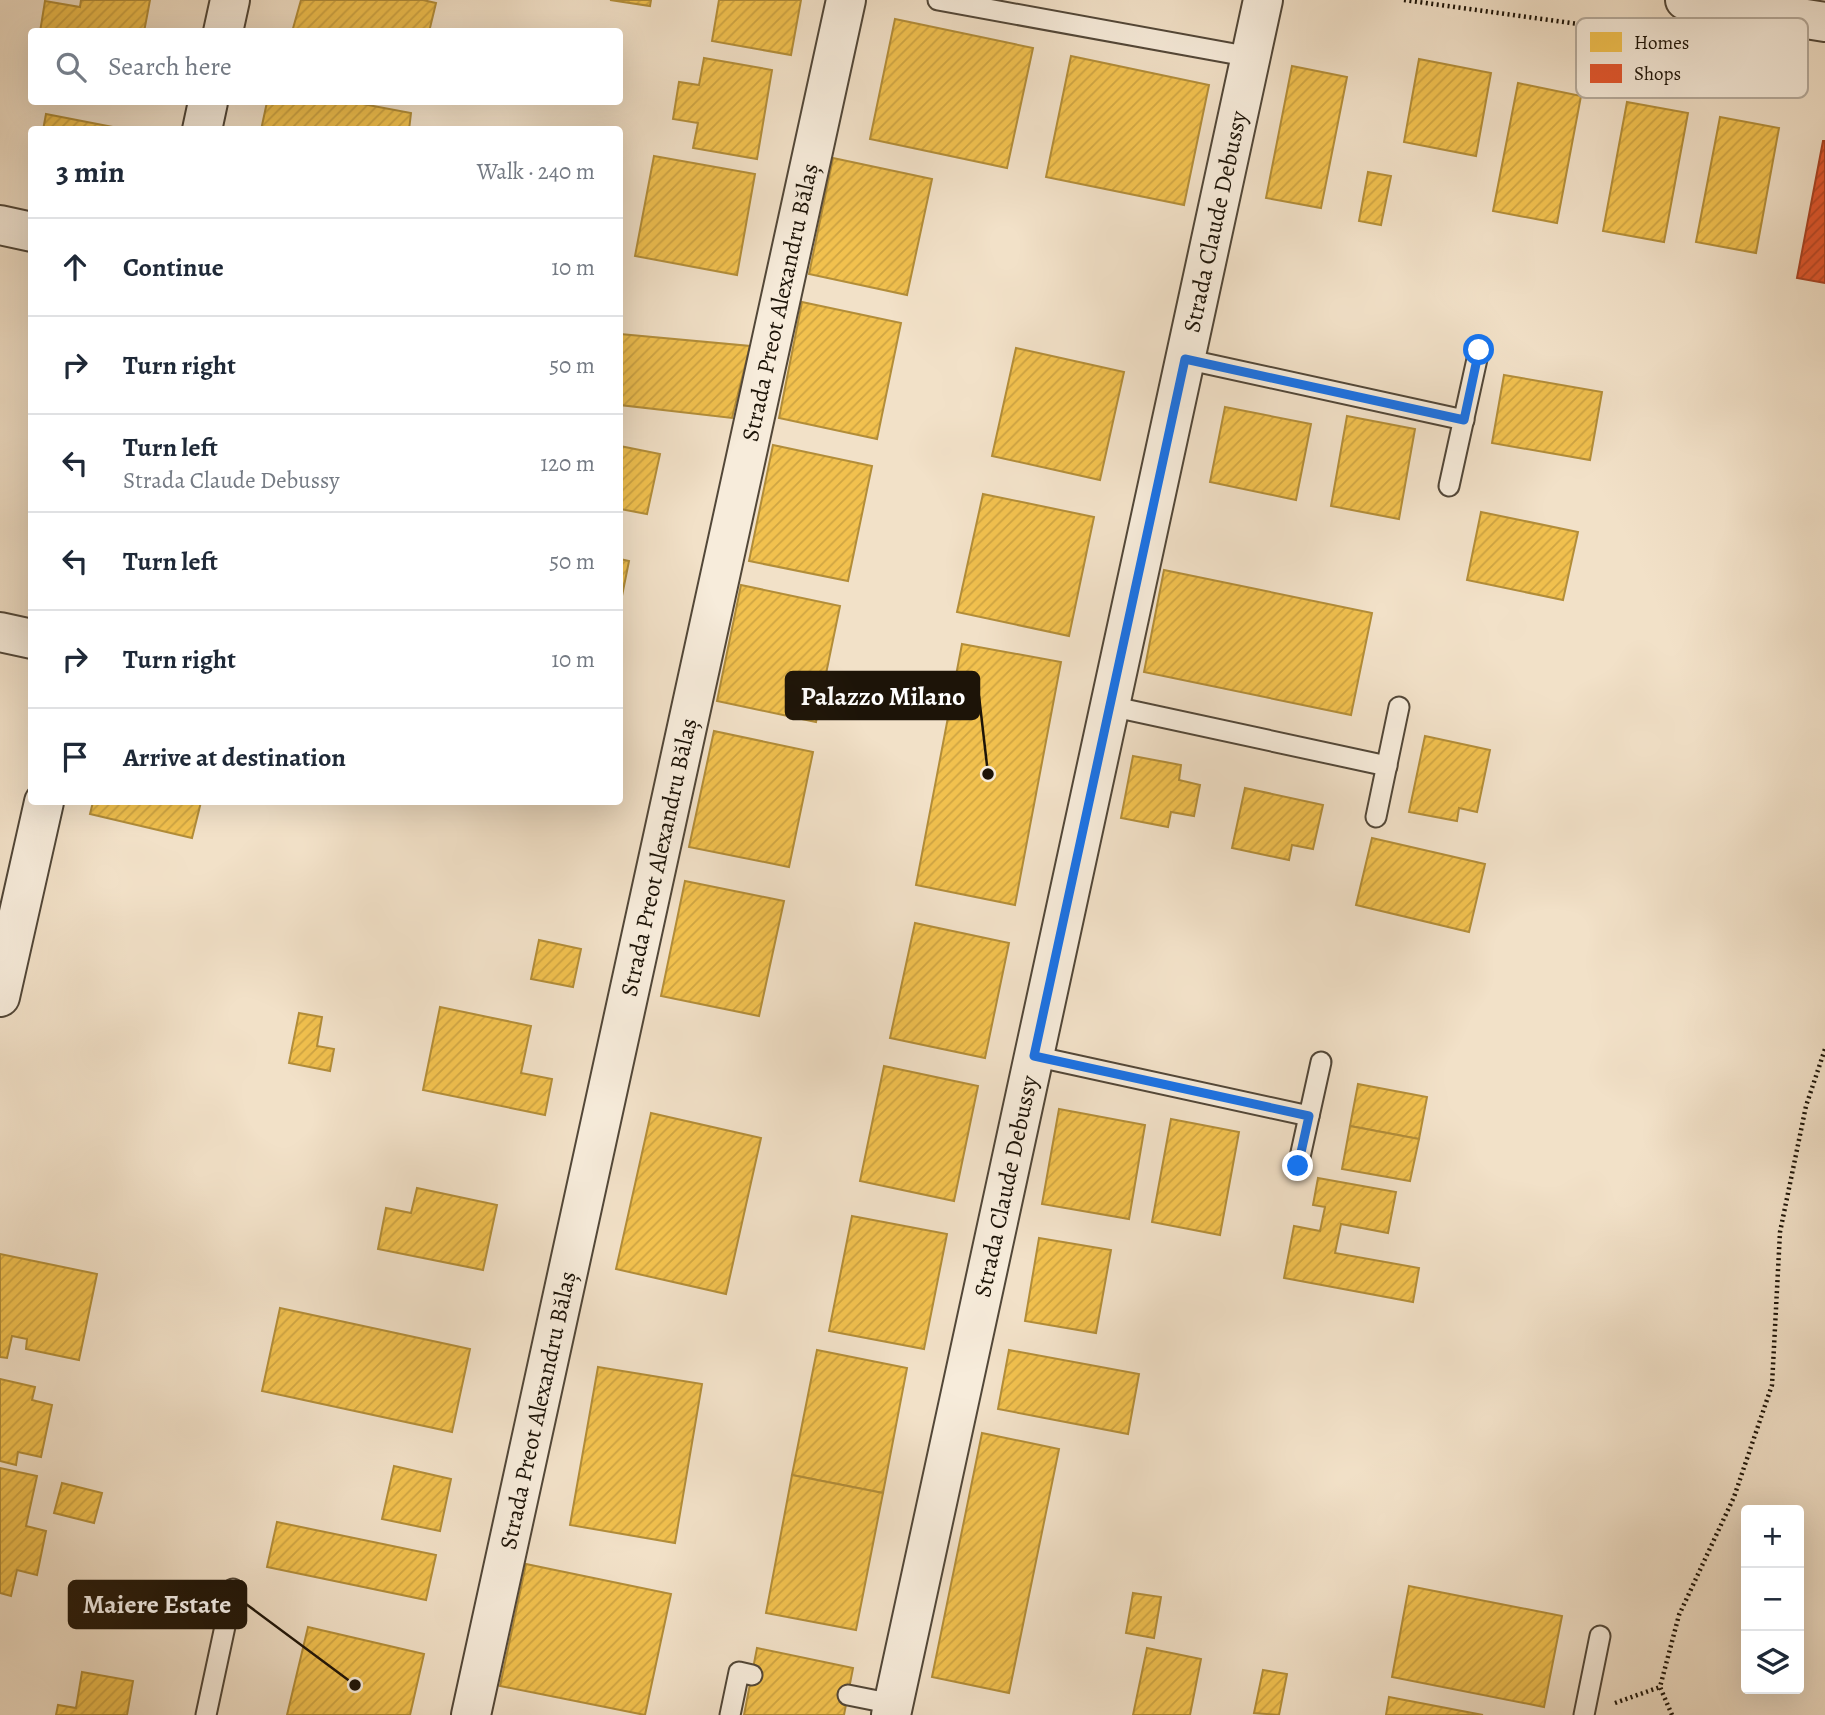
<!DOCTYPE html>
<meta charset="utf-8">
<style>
:root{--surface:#fff;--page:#f6f6f7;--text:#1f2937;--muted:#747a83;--line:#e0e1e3}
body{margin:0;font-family:Alegreya,serif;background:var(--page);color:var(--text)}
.controls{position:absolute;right:21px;bottom:21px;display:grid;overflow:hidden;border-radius:7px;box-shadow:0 7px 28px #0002}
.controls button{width:63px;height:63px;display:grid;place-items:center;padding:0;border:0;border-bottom:2px solid var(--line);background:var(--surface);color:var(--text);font:35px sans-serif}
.stop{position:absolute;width:21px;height:21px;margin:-16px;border:5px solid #1a73e8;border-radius:50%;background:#fff}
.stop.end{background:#1a73e8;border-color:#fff;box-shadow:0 2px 7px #0008}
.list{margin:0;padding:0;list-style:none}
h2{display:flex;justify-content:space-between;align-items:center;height:91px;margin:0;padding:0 28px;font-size:30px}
h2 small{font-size:23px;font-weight:400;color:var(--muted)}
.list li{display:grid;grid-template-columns:46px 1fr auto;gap:21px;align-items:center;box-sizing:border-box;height:98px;padding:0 28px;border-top:2px solid var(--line)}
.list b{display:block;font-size:26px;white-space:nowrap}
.list p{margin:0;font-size:23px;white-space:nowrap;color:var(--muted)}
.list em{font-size:23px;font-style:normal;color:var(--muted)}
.icon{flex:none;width:38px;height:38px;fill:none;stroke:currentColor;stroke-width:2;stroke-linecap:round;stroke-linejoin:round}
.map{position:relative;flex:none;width:1825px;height:1715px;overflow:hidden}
.search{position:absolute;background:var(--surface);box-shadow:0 7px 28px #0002;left:28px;top:28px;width:595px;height:77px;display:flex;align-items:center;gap:18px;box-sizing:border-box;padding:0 24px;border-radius:7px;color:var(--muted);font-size:26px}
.panel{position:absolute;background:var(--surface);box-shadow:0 7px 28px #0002;left:28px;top:126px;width:595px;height:679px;border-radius:7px}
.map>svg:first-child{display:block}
.homes{fill:url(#homes-hatch);stroke:#b28d39;stroke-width:2}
.shops{fill:url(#shops-hatch);stroke:#a84323;stroke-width:2}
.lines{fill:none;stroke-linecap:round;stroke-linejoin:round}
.service-casing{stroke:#524738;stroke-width:23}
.minor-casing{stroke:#524738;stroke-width:42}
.tertiary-casing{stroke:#524738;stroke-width:42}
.path{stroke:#1d1408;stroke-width:4.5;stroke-dasharray:2 3.5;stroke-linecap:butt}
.service{stroke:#f7ecdb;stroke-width:19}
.minor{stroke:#f7ecdb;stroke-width:38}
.tertiary{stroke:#f7ecdb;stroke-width:38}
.route{stroke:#1a73e8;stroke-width:9}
.labels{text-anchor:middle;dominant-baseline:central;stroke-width:7;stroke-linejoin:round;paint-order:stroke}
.street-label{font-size:24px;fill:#1d1408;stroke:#f7ecdb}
.key{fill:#f7ecdb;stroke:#b6ab9c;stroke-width:2}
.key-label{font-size:19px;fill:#1d1408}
.leader{fill:none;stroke:#1d1408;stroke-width:2.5}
.callout-dot{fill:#1d1408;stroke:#f7ecdb;stroke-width:2.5}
.callout{fill:#1d1408;stroke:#1d1408;stroke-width:2.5}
.callout-label{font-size:26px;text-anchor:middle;font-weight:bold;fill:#fff}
</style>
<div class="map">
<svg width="1825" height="1715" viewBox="0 0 1825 1715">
<defs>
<pattern id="homes-hatch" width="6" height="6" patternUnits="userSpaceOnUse" patternTransform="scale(1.75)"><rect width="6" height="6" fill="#f2c14e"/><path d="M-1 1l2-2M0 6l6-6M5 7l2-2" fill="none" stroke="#cfa543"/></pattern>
<pattern id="shops-hatch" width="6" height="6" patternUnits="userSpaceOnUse" patternTransform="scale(1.75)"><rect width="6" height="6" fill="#e4572e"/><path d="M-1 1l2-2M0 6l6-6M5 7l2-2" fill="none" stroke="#b84725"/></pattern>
</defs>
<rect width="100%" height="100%" fill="#f2e1c8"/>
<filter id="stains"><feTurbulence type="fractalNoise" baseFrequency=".00286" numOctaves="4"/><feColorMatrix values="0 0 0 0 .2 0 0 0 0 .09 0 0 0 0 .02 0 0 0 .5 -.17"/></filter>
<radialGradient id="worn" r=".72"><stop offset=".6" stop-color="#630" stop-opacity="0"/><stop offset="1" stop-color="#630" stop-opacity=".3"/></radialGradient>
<g class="homes">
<path d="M81,0H150L144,32H40L45,1L80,7Z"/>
<path d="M301,0H423L436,3L429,32H292Z"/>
<path d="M610,0H651L650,6Z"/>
<path d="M719,0H801L791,55L712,41Z"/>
<path d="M895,19L1033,48L1007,168L870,139Z"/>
<path d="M1071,56L1209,85L1184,205L1046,177Z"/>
<path d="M704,58L772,70L757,159L693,148L698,123L673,119L679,82L699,85Z"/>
<path d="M1419,59L1491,73L1476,156L1404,142Z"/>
<path d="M1292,66L1347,77L1321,208L1266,198Z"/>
<path d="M1518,83L1581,96L1557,223L1493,211Z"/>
<path d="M267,102H352L411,113L409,130H261Z"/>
<path d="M1627,102L1688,113L1664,242L1603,231Z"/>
<path d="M46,114L118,128L117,130H43Z"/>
<path d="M1720,117L1779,128L1756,253L1696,242Z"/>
<path d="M654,156L755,174L737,275L635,256Z"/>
<path d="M833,158L932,179L907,295L809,274Z"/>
<path d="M1368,172L1391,176L1381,225L1359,221Z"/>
<path d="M802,302L901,323L877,439L779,418Z"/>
<path d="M620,334L750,346L732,418L620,405Z"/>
<path d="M1016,348L1124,372L1100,480L992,456Z"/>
<path d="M1504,375L1602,392L1590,460L1492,443Z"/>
<path d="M1225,407L1311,424L1296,500L1210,482Z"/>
<path d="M1347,416L1415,429L1399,519L1331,506Z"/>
<path d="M773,445L872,466L848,581L749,561Z"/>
<path d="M620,446L660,454L647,514L620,509Z"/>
<path d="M983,494L1094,517L1069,636L957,612Z"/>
<path d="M1481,512L1578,532L1563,600L1467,580Z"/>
<path d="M620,559L629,561L622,596H620Z"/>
<path d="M1164,570L1372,613L1351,715L1144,672Z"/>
<path d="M741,585L840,606L816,722L717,701Z"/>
<path d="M962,644L1061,662L1015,905L916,885Z"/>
<path d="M714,731L813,752L789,867L689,847Z"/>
<path d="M1425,736L1490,750L1477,812L1459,808L1457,821L1409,812Z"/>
<path d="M1133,756L1181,765L1179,780L1200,785L1194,816L1171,812L1168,827L1121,818Z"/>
<path d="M1245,788L1323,805L1313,849L1292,845L1289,860L1232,848Z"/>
<path d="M93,802H201L192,838L90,814Z"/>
<path d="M1372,838L1485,864L1469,932L1356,905Z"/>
<path d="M685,881L784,901L759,1016L661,996Z"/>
<path d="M915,923L1009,943L985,1058L890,1038Z"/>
<path d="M539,940L581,949L573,987L531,979Z"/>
<path d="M440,1007L531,1026L521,1073L552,1079L545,1115L423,1090Z"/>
<path d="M299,1013L322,1017L317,1046L334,1049L330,1071L289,1063Z"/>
<path d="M884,1066L978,1086L954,1201L860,1181Z"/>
<path d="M1358,1084L1427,1097L1419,1139L1350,1126Z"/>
<path d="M1059,1109L1145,1125L1129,1219L1042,1204Z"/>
<path d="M651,1113L761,1138L726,1294L616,1269Z"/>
<path d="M1171,1119L1239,1132L1220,1235L1152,1222Z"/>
<path d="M1350,1126L1419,1139L1410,1181L1342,1169Z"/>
<path d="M1318,1178L1396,1192L1388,1233L1341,1224L1335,1253L1419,1268L1413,1302L1284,1278L1294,1226L1320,1231L1325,1207L1313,1205Z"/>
<path d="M417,1188L497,1205L483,1270L378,1249L386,1208L411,1213Z"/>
<path d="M852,1216L947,1234L924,1349L829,1331Z"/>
<path d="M1039,1238L1111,1250L1096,1333L1025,1321Z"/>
<path d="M0,1254L97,1274L79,1360L26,1349L27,1339L12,1336L7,1358L0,1357Z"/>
<path d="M280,1308L470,1349L452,1432L262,1391Z"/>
<path d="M817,1350L907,1368L883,1493L792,1475Z"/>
<path d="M1009,1350L1139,1374L1128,1434L998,1409Z"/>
<path d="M598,1367L702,1384L675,1543L570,1525Z"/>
<path d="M0,1379L35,1387L32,1400L52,1405L41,1457L18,1452L16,1465L0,1461Z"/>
<path d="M982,1433L1059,1449L1009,1693L932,1677Z"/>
<path d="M394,1466L451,1479L440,1531L382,1519Z"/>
<path d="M0,1468L37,1476L26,1526L46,1531L37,1575L17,1570L11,1596L0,1593Z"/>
<path d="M792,1475L883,1493L856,1630L766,1613Z"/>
<path d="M62,1483L102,1493L94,1523L54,1513Z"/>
<path d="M277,1522L436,1555L426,1600L267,1567Z"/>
<path d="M526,1564L671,1594L645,1715L500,1686Z"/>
<path d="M1409,1586L1562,1616L1544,1707L1392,1677Z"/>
<path d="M1133,1593L1161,1597L1154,1638L1126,1633Z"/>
<path d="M308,1627L424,1654L410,1715H287Z"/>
<path d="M757,1648L853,1668L844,1715H744Z"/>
<path d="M1147,1648L1201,1659L1190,1715H1133Z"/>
<path d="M1263,1670L1287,1674L1279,1715L1254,1713Z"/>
<path d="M82,1672L133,1681L127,1715H56L58,1705L76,1708Z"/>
<path d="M1389,1697L1483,1715H1386Z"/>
</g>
<path class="shops" d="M1823,141H1825V283L1797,278Z"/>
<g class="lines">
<g class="service-casing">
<g id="service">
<path d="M938,0L1251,57"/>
<path d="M1185,359L1464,420"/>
<path d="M1449,486L1479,350"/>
<path d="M1110,706L1387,766"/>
<path d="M1376,817L1399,707"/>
<path d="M1034,1056L1309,1116"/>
<path d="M1298,1166L1321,1062"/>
<path d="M848,1695L893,1704"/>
<path d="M206,1715L233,1589"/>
<path d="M730,1715L739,1672L752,1675"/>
<path d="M1584,1715L1600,1636"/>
</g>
</g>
<g class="minor-casing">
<g id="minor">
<path d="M223,32L230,0"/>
<path d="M202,130L208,102"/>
<path d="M0,225L32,232"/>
<path d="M0,632L32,639"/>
<path d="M0,997L44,802"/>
<path id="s1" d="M471,1715L846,0"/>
<path id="s2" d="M891,1715L1263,0"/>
</g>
</g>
<g class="tertiary-casing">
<path id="tertiary" d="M1685,0L1825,22"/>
</g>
<g class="path">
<path d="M1404,0L1666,36"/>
<path d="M1615,1703L1660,1687"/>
<path d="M1672,1715L1660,1687L1679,1615L1734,1497L1772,1385L1780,1232L1806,1106L1825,1049"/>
</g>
<use href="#service" class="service"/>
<use href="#minor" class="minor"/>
<use href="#tertiary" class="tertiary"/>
</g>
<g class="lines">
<path class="route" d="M1298,1166L1309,1116L1034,1056L1185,359L1464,420L1479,350"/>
</g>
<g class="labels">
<g class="street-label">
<text stroke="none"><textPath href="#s2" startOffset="1528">Strada Claude Debussy</textPath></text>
<text stroke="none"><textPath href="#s1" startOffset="1446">Strada Preot Alexandru Bălaș</textPath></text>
<text stroke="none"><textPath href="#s1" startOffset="878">Strada Preot Alexandru Bălaș</textPath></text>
<text stroke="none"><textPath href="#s2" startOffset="541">Strada Claude Debussy</textPath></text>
<text stroke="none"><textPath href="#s1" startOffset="312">Strada Preot Alexandru Bălaș</textPath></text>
</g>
</g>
<rect x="1576" y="18" width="232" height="80" rx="10" class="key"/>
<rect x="1590" y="32" width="32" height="20" fill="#f2c14e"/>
<rect x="1590" y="64" width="32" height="19" fill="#e4572e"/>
<g class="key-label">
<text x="1634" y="49">Homes</text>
<text x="1634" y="80">Shops</text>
</g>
<path class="leader" d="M988 774L979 696M355 1685L246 1604"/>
<g class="callout-dot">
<circle cx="988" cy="774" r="7"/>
<circle cx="355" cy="1685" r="7"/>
</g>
<g class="callout">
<rect x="786" y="672" width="193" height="47" rx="7"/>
<rect x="69" y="1581" width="177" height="47" rx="7"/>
</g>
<g class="callout-label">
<text x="883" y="705">Palazzo Milano</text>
<text x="157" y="1613">Maiere Estate</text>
</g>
<rect width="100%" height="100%" filter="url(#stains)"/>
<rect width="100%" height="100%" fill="url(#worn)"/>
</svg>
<div class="controls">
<button>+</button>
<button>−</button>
<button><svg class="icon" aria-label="layers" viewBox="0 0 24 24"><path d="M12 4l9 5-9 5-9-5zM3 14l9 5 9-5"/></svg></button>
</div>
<div class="stop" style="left:1479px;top:350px"></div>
<div class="stop end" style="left:1298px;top:1166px"></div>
<div class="search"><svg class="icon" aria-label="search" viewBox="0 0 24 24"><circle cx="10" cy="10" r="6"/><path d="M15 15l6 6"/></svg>Search here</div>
<section class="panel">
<h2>3 min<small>Walk · 240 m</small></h2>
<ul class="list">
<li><svg class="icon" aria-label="ahead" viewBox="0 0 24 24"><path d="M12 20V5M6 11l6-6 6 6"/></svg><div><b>Continue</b></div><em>10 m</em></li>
<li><svg class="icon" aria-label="right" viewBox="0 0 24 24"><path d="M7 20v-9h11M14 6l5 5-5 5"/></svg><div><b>Turn right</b></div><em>50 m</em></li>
<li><svg class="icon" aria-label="left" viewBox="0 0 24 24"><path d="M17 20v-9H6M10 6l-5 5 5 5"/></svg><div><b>Turn left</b><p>Strada Claude Debussy</p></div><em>120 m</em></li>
<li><svg class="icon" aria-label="left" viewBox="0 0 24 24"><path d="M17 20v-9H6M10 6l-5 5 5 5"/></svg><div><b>Turn left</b></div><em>50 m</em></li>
<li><svg class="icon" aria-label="right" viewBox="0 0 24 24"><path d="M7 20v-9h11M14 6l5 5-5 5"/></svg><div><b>Turn right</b></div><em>10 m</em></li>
<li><svg class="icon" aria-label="arrive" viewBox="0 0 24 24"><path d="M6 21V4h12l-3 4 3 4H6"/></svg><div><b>Arrive at destination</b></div></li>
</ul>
</section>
</div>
